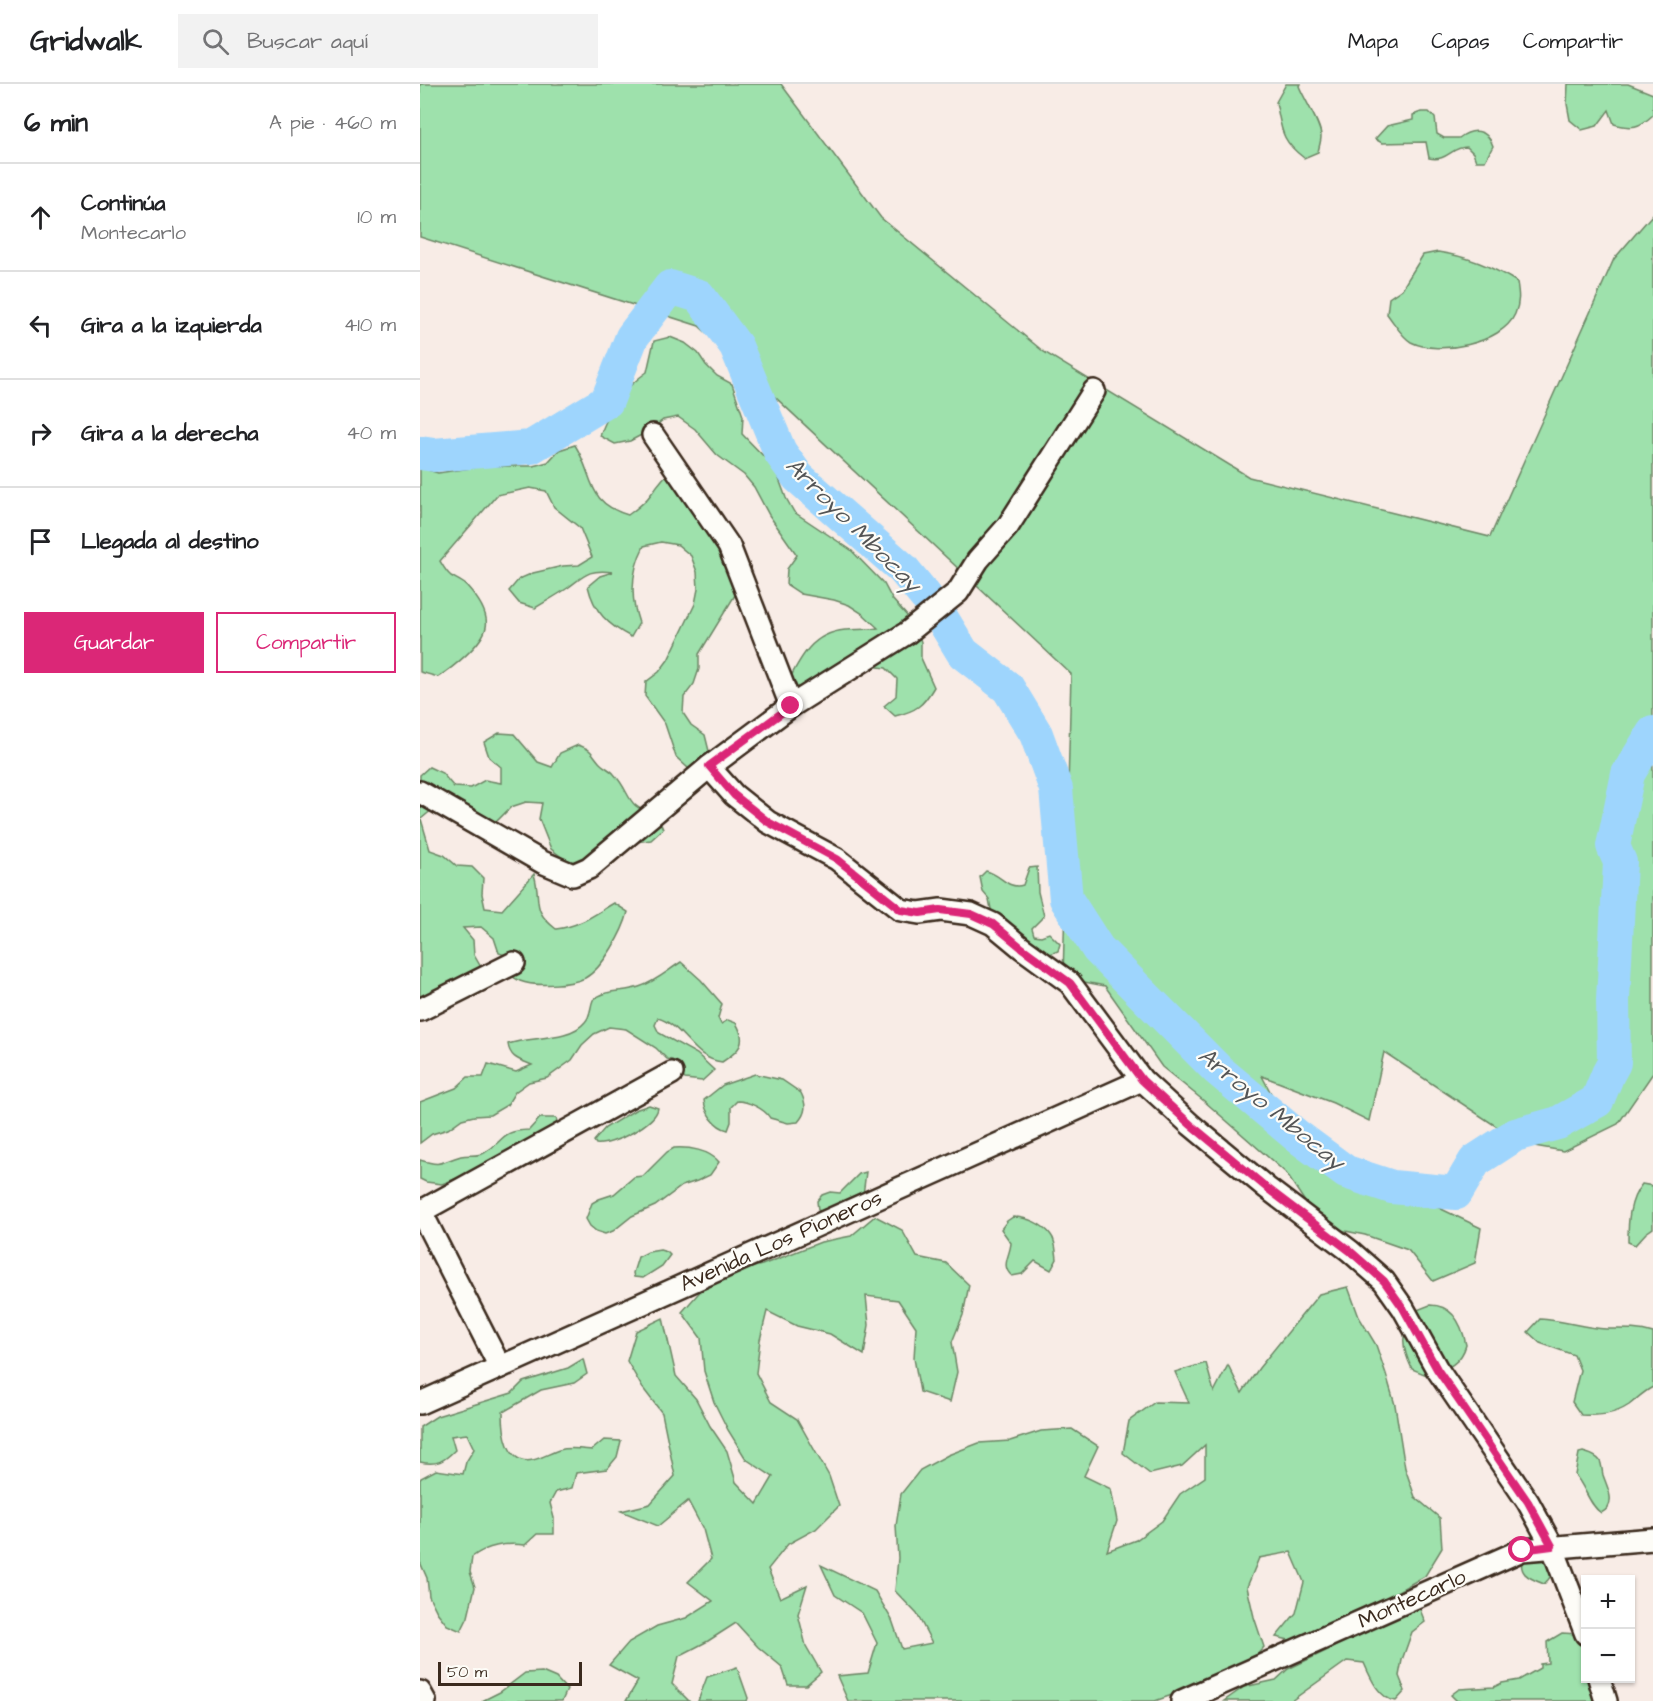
<!DOCTYPE html>
<html lang="es">
<meta charset="utf-8">
<style>
:root{--surface:#fff;--page:#f2f2f2;--text:#202124;--muted:#757577;--line:#e0e0e0;--accent:#db2777}
body{margin:0;font-family:"Architects Daughter",sans-serif;background:var(--page);color:var(--text)}
.controls{position:absolute;right:18px;bottom:18px;display:grid;overflow:hidden;border-radius:0px;box-shadow:0 2px 4px #0004}
.controls button{width:54px;height:54px;display:grid;place-items:center;padding:0;border:0;border-bottom:2px solid var(--line);background:var(--surface);color:var(--text);font:30px sans-serif}
.scale{position:absolute;left:18px;bottom:15px;width:144px;box-sizing:border-box;padding-left:6px;border:3px solid #3b2a1e;border-top:0;font-size:16px;line-height:21px;white-space:nowrap;color:#3b2a1e;-webkit-text-stroke:4px #fdfcf7;paint-order:stroke}
.stop{position:absolute;width:18px;height:18px;margin:-14px;border:4px solid #db2777;border-radius:50%;background:#fff}
.stop.end{background:#db2777;border-color:#fff;box-shadow:0 2px 6px #0008}
.list{margin:0;padding:0;list-style:none}
h2{display:flex;justify-content:space-between;align-items:center;height:78px;margin:0;padding:0 24px;font-size:26px}
h2 small{font-size:20px;font-weight:400;color:var(--muted)}
.list li{display:grid;grid-template-columns:39px 1fr auto;gap:18px;align-items:center;box-sizing:border-box;height:108px;padding:0 24px;border-top:2px solid var(--line)}
.list b{display:block;font-size:22px;white-space:nowrap}
.list p{margin:0;font-size:20px;white-space:nowrap;color:var(--muted)}
.list em{font-size:20px;font-style:normal;color:var(--muted)}
.actions{display:flex;gap:12px;padding:18px 24px}
.actions a{flex:1;padding:14px 0;border:2px solid var(--accent);border-radius:0px;text-align:center;font-size:21px;color:var(--accent)}
.actions .main{background:var(--accent);color:#fff}
.icon{flex:none;width:33px;height:33px;fill:none;stroke:currentColor;stroke-width:2;stroke-linecap:round;stroke-linejoin:round}
.map{position:relative;flex:none;width:1233px;height:1617px;overflow:hidden}
header{display:flex;align-items:center;gap:36px;box-sizing:border-box;height:84px;padding:0 30px;background:var(--surface);border-bottom:2px solid var(--line)}
header strong{font-size:28px}
nav{display:flex;gap:33px;margin-inline-start:auto;font-size:21px}
.search{width:420px;height:54px;background:var(--page);display:flex;align-items:center;gap:15px;box-sizing:border-box;padding:0 21px;border-radius:0px;color:var(--muted);font-size:22px}
main{display:flex}
aside{flex:1;background:var(--surface)}
.map>svg:first-child{display:block}
.green{fill:#9ee1ac;stroke:#6c8665;stroke-width:1.5}
.lines{fill:none;stroke-linecap:round;stroke-linejoin:round}
.river{stroke:#9ed5fd;stroke-width:34}
.minor-casing{stroke:#3b2a1e;stroke-width:26}
.minor{stroke:#fdfcf7;stroke-width:21}
.route{stroke:#db2777;stroke-width:8}
.labels{text-anchor:middle;dominant-baseline:central;stroke-width:4.5;stroke-linejoin:round;paint-order:stroke}
.street-label{font-size:22px;fill:#3b2a1e;stroke:#fdfcf7}
.water-label{font-size:24px;font-style:italic;fill:#545556;stroke:#fdfcf7}
</style>
<header>
<strong>Gridwalk</strong>
<div class="search"><svg class="icon" aria-label="search" viewBox="0 0 24 24"><circle cx="10" cy="10" r="6"/><path d="M15 15l6 6"/></svg>Buscar aquí</div>
<nav><a>Mapa</a><a>Capas</a><a>Compartir</a></nav>
</header>
<main>
<aside>
<h2>6 min<small>A pie · 460 m</small></h2>
<ul class="list">
<li><svg class="icon" aria-label="ahead" viewBox="0 0 24 24"><path d="M12 20V5M6 11l6-6 6 6"/></svg><div><b>Continúa</b><p>Montecarlo</p></div><em>10 m</em></li>
<li><svg class="icon" aria-label="left" viewBox="0 0 24 24"><path d="M17 20v-9H6M10 6l-5 5 5 5"/></svg><div><b>Gira a la izquierda</b></div><em>410 m</em></li>
<li><svg class="icon" aria-label="right" viewBox="0 0 24 24"><path d="M7 20v-9h11M14 6l5 5-5 5"/></svg><div><b>Gira a la derecha</b></div><em>40 m</em></li>
<li><svg class="icon" aria-label="arrive" viewBox="0 0 24 24"><path d="M6 21V4h12l-3 4 3 4H6"/></svg><div><b>Llegada al destino</b></div></li>
</ul>
<div class="actions"><a class="main">Guardar</a><a>Compartir</a></div>
</aside>
<div class="map">
<svg width="1233" height="1617" viewBox="0 0 1233 1617">
<rect width="100%" height="100%" fill="#f8ece6"/>
<filter id="ink" filterUnits="userSpaceOnUse"><feTurbulence type="fractalNoise" baseFrequency=".0167" numOctaves="2"/><feDisplacementMap in="SourceGraphic" scale="12" xChannelSelector="R" yChannelSelector="G"/><feConvolveMatrix kernelMatrix="1 2 1 2 8 2 1 2 1" color-interpolation-filters="sRGB"/></filter>
<g filter="url(#ink)">
<g class="green">
<path d="M0,0H361L461,134L624,268L829,393L1070,453L1194,175L1233,130V989L1198,1040L1143,1067L1103,1060L964,968L949,1037L913,1019L842,992L866,1038L917,1076L951,1096L992,1111L1061,1144L1055,1179L1013,1197L988,1166L945,1151L901,1142L866,1089L784,1017L742,983L685,902L643,894L651,590L279,242L0,153Z"/>
<path d="M866,0H880L879,2C884,15 902,42 901,53C901,57 899,63 898,68L884,74C860,56 862,45 856,18Z"/>
<path d="M1148,0H1208L1233,10V31C1219,44 1212,45 1194,40L1189,26L1177,42L1162,46L1150,36L1147,20Z"/>
<path d="M1001,28H1009L1015,34L1017,50L1024,54H1039C1052,44 1067,44 1073,62L1065,77H1056L1053,69L1047,63C1030,63 1028,78 1009,74L1006,58L962,59L955,55L967,42L993,36V31Z"/>
<path d="M1018,168C1046,172 1073,183 1097,198C1099,210 1100,218 1095,230C1082,260 1018,272 991,258C982,253 974,239 967,230L969,214L982,205L1003,171Z"/>
<path d="M250,253L265,259L278,269L286,281L297,292L312,300L323,332L322,350L355,384L366,414L374,428L431,466L464,500L472,515L496,542L501,558V574L514,603C503,622 496,627 475,632L464,622L476,612L477,595L466,584L450,582L378,618L367,600C380,574 392,549 425,546C436,545 448,546 458,544L443,530L429,521L414,516L381,510L366,500L367,485L377,471L349,431L334,403L324,391L297,371L275,345L258,333L243,336L229,347L210,357L195,360L180,352C189,326 205,303 227,288L234,257Z"/>
<path d="M155,361C175,393 165,418 208,431C216,425 225,419 231,410C240,399 239,397 251,387L278,425L320,503L279,570V585L274,600L264,613L263,629L271,641L285,651L289,667L285,682L269,685L256,673L245,640L225,612L226,598L239,588L248,576L275,520L278,505L277,488L271,472L258,461L241,458L224,462C211,487 210,513 219,539L211,553C188,541 174,528 168,502L180,492L193,488C170,485 166,490 149,503C138,511 126,517 115,524L99,519L89,507L99,495L113,489L143,482L159,481L172,473L160,444L134,423L126,407L110,404L77,411L20,477C23,482 26,488 31,492C36,495 42,497 47,502C56,512 69,528 66,543C63,560 31,585 18,593L0,588V384L18,389L64,382H113L128,378L139,366Z"/>
<path d="M79,649L94,650L118,678L132,683L140,669L158,661C172,666 170,667 179,678C183,683 190,685 194,690C213,711 204,723 237,731L243,745L231,756L215,758L159,786L131,765L119,735L122,719L106,718L91,723L78,736L62,740L0,698V691L9,683L22,689L34,703L51,704L65,696L81,699V683L69,673L64,658Z"/>
<path d="M0,718L13,725L1,735L10,766L24,771L37,782L52,783L63,794L62,810L65,824L82,826L114,790C122,817 110,825 136,845C161,842 173,831 194,819L208,828C203,848 183,884 165,894C151,901 114,903 100,897C94,895 90,890 85,886L90,878H106L79,869L74,854L61,843L43,844L53,856L54,871L62,885L0,919Z"/>
<path d="M617,783L618,808L624,832L612,844L614,851L621,852L629,849L640,860L638,867L630,870L616,869L572,830L569,815L563,808L560,793L566,787C581,790 587,806 603,801L609,784Z"/>
<path d="M261,878L281,896L302,920L298,934L301,940L308,936L316,939C328,959 319,967 302,978C271,974 266,943 238,934L235,941L239,949L277,970L294,986L282,997L265,995L259,989L258,981L252,976L247,975L236,964L206,945L189,943L174,950L162,961L152,976L127,994L109,998L95,1008L87,1021L70,1031L54,1032L42,1035L28,1045L12,1050L0,1059V1018L36,1004L48,993H63L68,980L96,988L112,981C101,976 90,975 88,960C109,952 150,957 165,938C171,932 170,923 173,916C187,904 203,909 219,903C235,898 247,887 261,878Z"/>
<path d="M335,990L362,996L381,1009C387,1021 386,1029 378,1038L368,1039L350,1034C345,1025 328,1017 317,1017L311,1023V1038L308,1046C295,1043 285,1029 284,1016L303,1001Z"/>
<path d="M229,1021L238,1024C236,1040 192,1062 176,1060L174,1057L185,1044L215,1026Z"/>
<path d="M120,1034H136L140,1048L68,1082L22,1100L6,1098L0,1095V1076C23,1083 20,1078 41,1072C49,1070 57,1073 64,1069C86,1057 78,1047 109,1046Z"/>
<path d="M254,1064C269,1063 289,1066 299,1078L290,1091L277,1097L262,1102L235,1122L212,1132L193,1147L185,1150L176,1147L170,1142L166,1135L172,1119L179,1115L194,1110L214,1093L223,1092L247,1068Z"/>
<path d="M446,1088L443,1111L407,1130L398,1126L397,1117L402,1111L410,1108L420,1109L439,1090Z"/>
<path d="M1222,1100L1233,1102V1144L1226,1149L1215,1161L1208,1158C1208,1137 1209,1116 1222,1100Z"/>
<path d="M455,1132L482,1146L497,1173L526,1179L549,1201L543,1231L532,1258L537,1288L530,1318L500,1308L494,1274L496,1243L478,1216L446,1212L449,1241L444,1271L410,1250L377,1242L347,1227L340,1256L336,1289L351,1318L377,1335L409,1392L419,1422L396,1445L368,1460L348,1485L360,1514L387,1501L378,1530L386,1562L401,1588L386,1601H368L362,1583L338,1563L316,1539L288,1557L259,1572L252,1600L269,1617H206L218,1597L189,1581L209,1558L237,1542L266,1534L293,1517L268,1498L291,1475L283,1445L268,1417L238,1442L201,1427L230,1420L255,1392L242,1329L222,1303L207,1277L216,1247L243,1234L256,1292L276,1315L290,1342L307,1367L316,1398L337,1420L353,1393L326,1375L308,1346L294,1318L284,1287L281,1254L262,1228L284,1203L312,1188L342,1181L401,1158L431,1152Z"/>
<path d="M593,1133C607,1133 623,1140 631,1151C636,1157 636,1168 637,1175L631,1186L615,1177L602,1190L592,1192C580,1182 590,1172 591,1159L581,1145L587,1137Z"/>
<path d="M240,1166L247,1168L250,1171L242,1182L223,1194L214,1193L213,1189L218,1173L228,1168Z"/>
<path d="M928,1203L939,1233L956,1261L966,1290L975,1321L985,1384L995,1413L1020,1434L1022,1464L1005,1492L948,1524L891,1561L856,1553L876,1529L884,1498L871,1468L839,1474L827,1503L834,1533L844,1563L823,1586L735,1617H428L417,1592L448,1589L457,1559L442,1529L415,1511L401,1481L455,1507L472,1536L482,1565L512,1559L497,1530L475,1507L478,1474L476,1442L481,1410L500,1386L528,1371L559,1359L590,1357L621,1347L652,1345L678,1362L664,1392L691,1405L697,1437L687,1467L716,1456L742,1437L760,1410L785,1393V1361L762,1382L730,1390L703,1369L709,1337L735,1318L769,1319L755,1288L786,1279L794,1308L808,1281L822,1309L839,1284L899,1210Z"/>
<path d="M1010,1221C1033,1221 1042,1240 1046,1261C1041,1280 1026,1285 1009,1292L992,1285C981,1262 981,1251 992,1228Z"/>
<path d="M1120,1235C1142,1236 1164,1244 1186,1245C1202,1245 1217,1244 1233,1249V1303C1223,1308 1218,1314 1209,1321C1194,1331 1179,1332 1161,1331L1152,1318L1160,1286L1154,1271L1120,1259L1108,1248Z"/>
<path d="M163,1275L167,1290L154,1299L121,1306L83,1328C83,1346 86,1382 113,1376C122,1374 130,1369 139,1366C150,1363 161,1365 172,1366L184,1356L201,1357L197,1373L187,1385L156,1389L152,1404L136,1408L130,1419L134,1434V1450H117L105,1461C85,1459 68,1461 52,1473L50,1488L55,1503L48,1533L41,1547L27,1541L17,1528L9,1512L7,1494L0,1478V1396L1,1394L16,1386L43,1390L46,1378L54,1365L47,1350L31,1352L35,1366C24,1377 17,1382 0,1378V1343L17,1332L92,1309L103,1298L148,1284Z"/>
<path d="M1163,1368C1169,1370 1176,1371 1180,1377C1182,1381 1182,1387 1183,1391C1187,1403 1198,1421 1181,1429C1169,1421 1165,1402 1155,1391L1159,1369Z"/>
<path d="M1104,1470H1118L1132,1479C1133,1489 1131,1494 1124,1500C1108,1494 1096,1489 1104,1470Z"/>
<path d="M999,1523L1005,1538L992,1548L982,1576L979,1592L985,1607L976,1617C959,1615 950,1593 944,1579L927,1577L871,1617H804L824,1603L856,1596L868,1585L912,1564L926,1555Z"/>
<path d="M1142,1549L1158,1550L1165,1558L1166,1594L1176,1595L1183,1617H1037L1031,1611L1039,1605L1074,1603L1082,1599L1099,1596L1120,1584V1580L1128,1579L1127,1558Z"/>
<path d="M317,1583L328,1614L327,1617H278L287,1593Z"/>
<path d="M122,1588L136,1594L147,1606L142,1617H62L80,1608L105,1589Z"/>
</g>
<g class="lines">
<g class="river">
<path d="M0,369L14,371L111,363L187,317L212,253L250,203L279,212L316,262L360,368L378,393L483,485L506,513"/>
<path d="M518,528L543,569L588,604L616,650L636,705L646,815L678,865L798,986L877,1052L926,1088L972,1103L1036,1109L1055,1077L1095,1051L1138,1039L1177,1017L1188,990L1194,979L1193,916L1200,778L1193,762L1208,690L1233,649"/>
</g>
<g class="minor-casing">
<g id="minor">
<path d="M233,351L309,462L371,622"/>
<path d="M289,683L314,711L348,738L417,775L481,826L499,829L521,826L551,830L573,840L602,864L650,899L722,996L771,1041L847,1104L930,1167L964,1197L983,1224L1017,1285L1108,1418L1132,1462L1166,1550"/>
<path d="M0,708L122,778L153,791L169,784L289,683L371,622L487,549L538,508L558,476L588,442L674,307"/>
<path d="M0,926L94,879"/>
<path d="M0,1126L80,1283"/>
<path d="M0,1128L252,989"/>
<path d="M0,1319L722,996"/>
<path d="M1179,1594L1186,1617"/>
<path d="M0,1608L5,1617"/>
<path d="M762,1617L1102,1466L1233,1455"/>
</g>
</g>
<use href="#minor" class="minor"/>
</g>
</g>
<g class="lines" filter="url(#ink)">
<path class="route" d="M371,622L289,682L314,711L348,738L417,775L481,826L500,829L520,826L551,830L573,840L602,864L650,899L722,996L771,1041L847,1104L930,1167L964,1197L983,1224L1017,1285L1108,1418L1132,1462L1102,1466"/>
</g>
<g class="labels">
<g class="street-label">
<text transform="translate(361 1157) rotate(-24)">Avenida Los Pioneros</text>
<text transform="translate(992 1515) rotate(-24)">Montecarlo</text>
</g>
<g class="water-label">
<text transform="translate(433 441) rotate(45)">Arroyo Mbocay</text>
<text transform="translate(851 1025) rotate(39)">Arroyo Mbocay</text>
</g>
</g>
</svg>
<div class="controls">
<button>+</button>
<button>−</button>
</div>
<div class="scale">50 m</div>
<div class="stop" style="left:1102px;top:1466px"></div>
<div class="stop end" style="left:371px;top:622px"></div>
</div>
</main>
